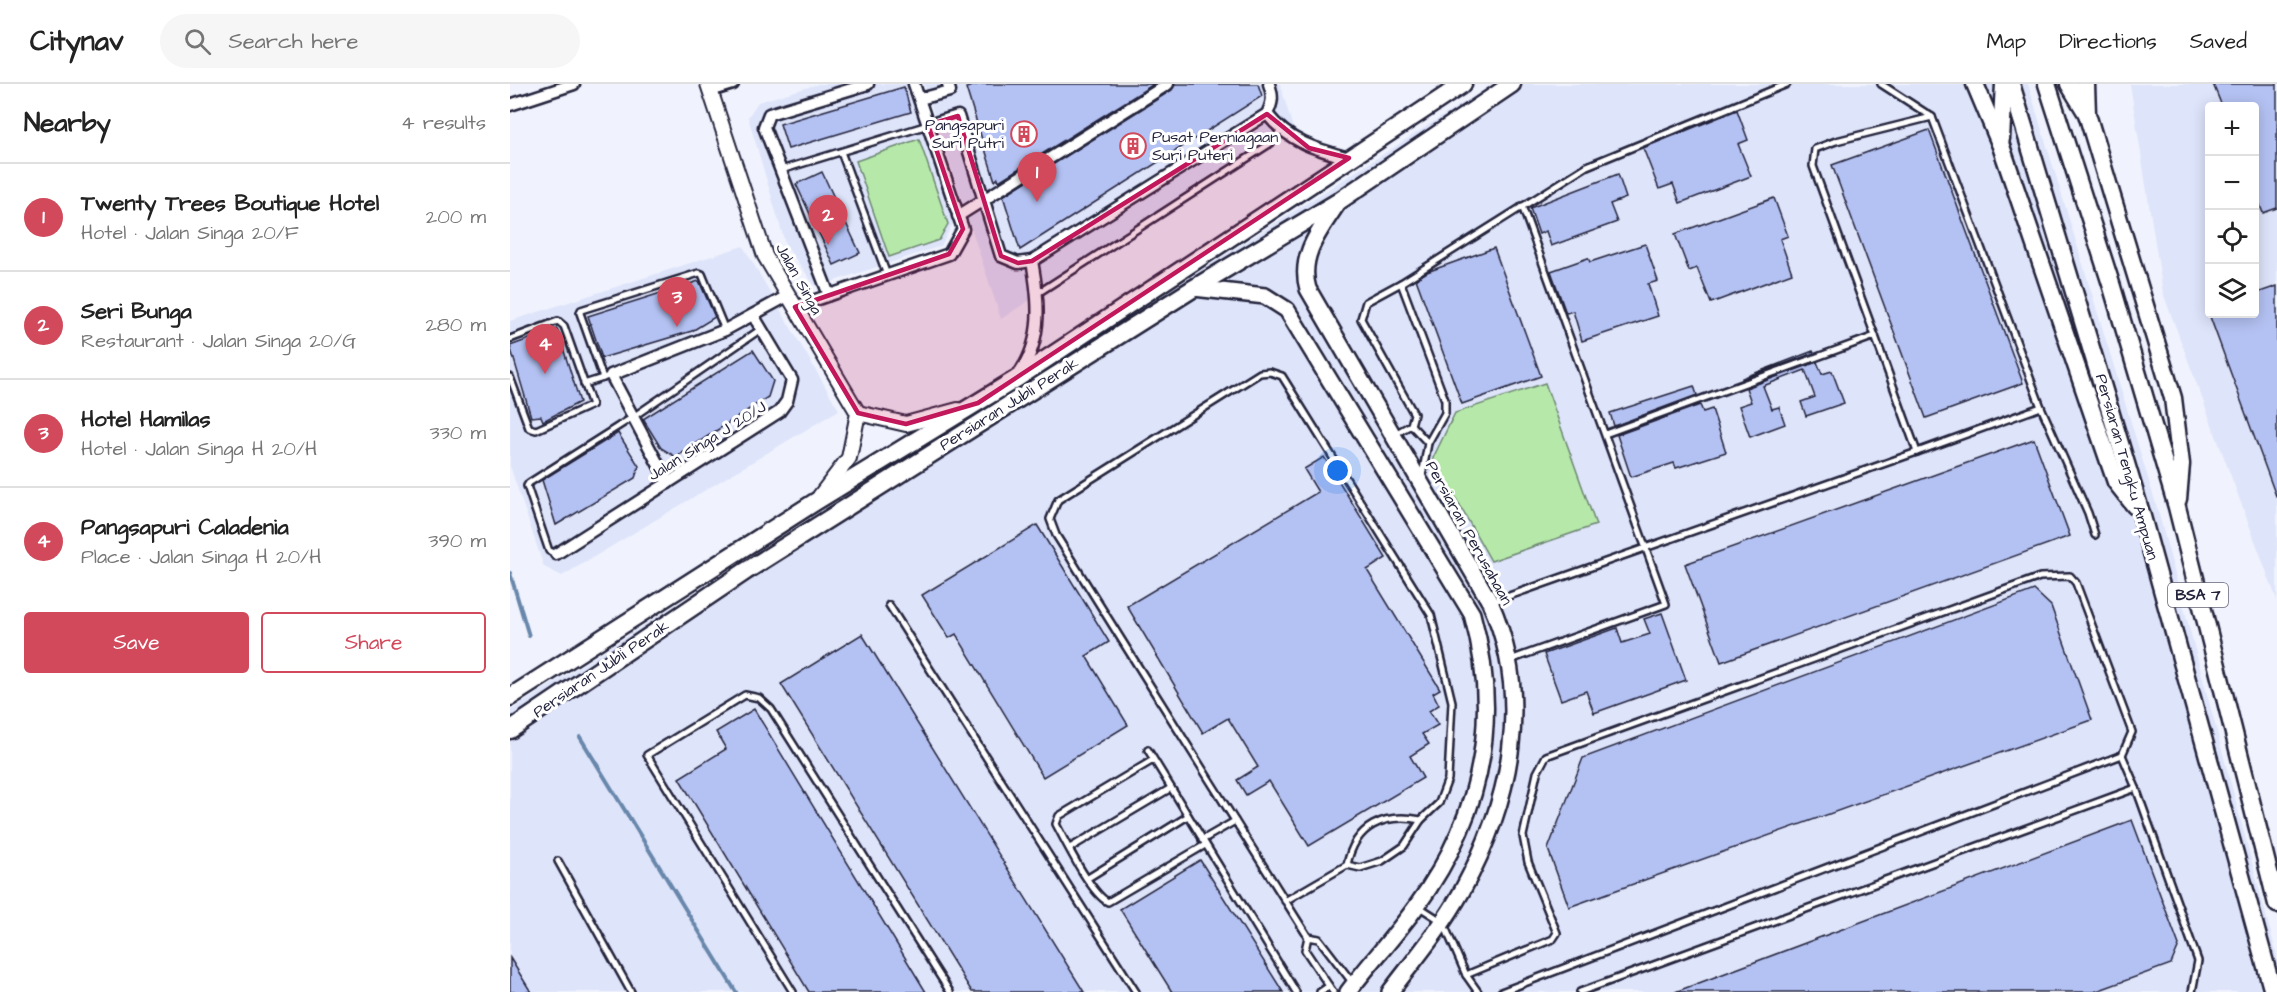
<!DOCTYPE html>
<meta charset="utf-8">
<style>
:root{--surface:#fff;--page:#f6f6f6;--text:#222;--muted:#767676;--line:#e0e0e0;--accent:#d1495b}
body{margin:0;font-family:"Architects Daughter",sans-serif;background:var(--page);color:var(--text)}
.controls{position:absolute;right:18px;top:18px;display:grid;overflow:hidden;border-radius:6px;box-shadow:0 3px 15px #0003}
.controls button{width:54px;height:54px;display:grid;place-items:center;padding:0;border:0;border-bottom:2px solid var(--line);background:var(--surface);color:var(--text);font:30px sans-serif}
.you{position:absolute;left:828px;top:387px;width:21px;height:21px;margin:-15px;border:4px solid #fff;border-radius:50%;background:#1a73e8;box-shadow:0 0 0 9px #1a73e833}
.badge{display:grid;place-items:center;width:39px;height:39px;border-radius:50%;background:var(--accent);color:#fff;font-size:20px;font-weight:700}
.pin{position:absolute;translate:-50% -50px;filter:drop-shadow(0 2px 3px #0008)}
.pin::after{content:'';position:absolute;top:32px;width:21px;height:18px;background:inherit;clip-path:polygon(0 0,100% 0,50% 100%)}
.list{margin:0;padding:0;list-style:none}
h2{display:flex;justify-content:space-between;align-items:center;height:78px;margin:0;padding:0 24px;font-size:26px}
h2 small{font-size:20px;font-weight:400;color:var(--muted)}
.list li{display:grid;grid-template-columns:39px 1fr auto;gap:18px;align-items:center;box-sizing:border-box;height:108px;padding:0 24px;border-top:2px solid var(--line)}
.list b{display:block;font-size:22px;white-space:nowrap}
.list p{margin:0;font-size:20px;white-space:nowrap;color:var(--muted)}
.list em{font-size:20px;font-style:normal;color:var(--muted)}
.actions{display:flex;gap:12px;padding:18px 24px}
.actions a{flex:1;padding:14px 0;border:2px solid var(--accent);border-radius:6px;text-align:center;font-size:21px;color:var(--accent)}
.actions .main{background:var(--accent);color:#fff}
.icon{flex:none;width:33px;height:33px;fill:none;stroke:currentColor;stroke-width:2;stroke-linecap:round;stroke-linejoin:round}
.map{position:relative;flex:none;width:1767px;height:908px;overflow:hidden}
header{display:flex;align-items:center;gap:36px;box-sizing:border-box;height:84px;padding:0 30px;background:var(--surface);border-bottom:2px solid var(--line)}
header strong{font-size:28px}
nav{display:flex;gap:33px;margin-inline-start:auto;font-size:21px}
.search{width:420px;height:54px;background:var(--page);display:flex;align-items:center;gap:15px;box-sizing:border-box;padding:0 21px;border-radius:33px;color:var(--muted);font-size:22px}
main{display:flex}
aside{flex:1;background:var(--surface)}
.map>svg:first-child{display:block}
.built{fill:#dee4fa;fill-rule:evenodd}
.green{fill:#b6e9a9;stroke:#6c8672;stroke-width:1.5}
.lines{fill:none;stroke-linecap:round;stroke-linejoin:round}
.stream{stroke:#6887ab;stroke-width:4}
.building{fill:#b4c2f3;stroke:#22223b;stroke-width:1.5}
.service-casing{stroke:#22223b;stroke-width:10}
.minor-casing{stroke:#22223b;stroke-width:15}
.tertiary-casing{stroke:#22223b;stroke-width:18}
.secondary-casing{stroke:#22223b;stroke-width:20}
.primary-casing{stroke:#22223b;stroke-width:21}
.service{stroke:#fff;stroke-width:5}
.minor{stroke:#fff;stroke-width:10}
.tertiary{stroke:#fff;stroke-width:14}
.secondary{stroke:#fff;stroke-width:15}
.primary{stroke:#fff;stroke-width:16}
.marked{fill:#c2185b;fill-opacity:0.2;stroke:#c2185b;stroke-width:4.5;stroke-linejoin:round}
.labels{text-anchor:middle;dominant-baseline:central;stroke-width:6;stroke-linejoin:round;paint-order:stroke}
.shield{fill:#fff;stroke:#646476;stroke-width:1.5}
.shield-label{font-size:15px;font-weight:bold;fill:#22223b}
.poi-label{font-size:16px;fill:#22223b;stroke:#fff;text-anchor:end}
.street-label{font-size:16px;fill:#22223b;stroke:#fff}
</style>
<header>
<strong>Citynav</strong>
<div class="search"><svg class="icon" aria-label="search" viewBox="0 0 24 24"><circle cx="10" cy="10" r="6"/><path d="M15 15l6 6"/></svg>Search here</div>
<nav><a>Map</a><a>Directions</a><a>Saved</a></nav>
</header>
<main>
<aside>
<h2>Nearby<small>4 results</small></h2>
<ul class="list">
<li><span class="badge">1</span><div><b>Twenty Trees Boutique Hotel</b><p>Hotel · Jalan Singa 20/F</p></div><em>200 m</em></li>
<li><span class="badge">2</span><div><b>Seri Bunga</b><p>Restaurant · Jalan Singa 20/G</p></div><em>280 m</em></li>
<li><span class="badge">3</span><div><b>Hotel Hamilas</b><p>Hotel · Jalan Singa H 20/H</p></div><em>330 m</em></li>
<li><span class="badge">4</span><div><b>Pangsapuri Caladenia</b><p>Place · Jalan Singa H 20/H</p></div><em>390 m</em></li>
</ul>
<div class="actions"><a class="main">Save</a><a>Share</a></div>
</aside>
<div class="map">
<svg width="1767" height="908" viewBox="0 0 1767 908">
<rect width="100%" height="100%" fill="#f0f3fd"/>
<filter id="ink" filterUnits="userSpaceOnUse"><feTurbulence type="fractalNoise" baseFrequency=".0167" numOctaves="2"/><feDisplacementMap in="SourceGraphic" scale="12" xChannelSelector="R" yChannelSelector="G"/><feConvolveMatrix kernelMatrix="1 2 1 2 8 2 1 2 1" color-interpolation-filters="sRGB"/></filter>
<g filter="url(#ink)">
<g class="built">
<path d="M309,0H398L443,139L431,162L306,203L276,162L238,33L248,18Z"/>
<path d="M414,0H770L783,44L491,235Z"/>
<path d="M983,0H1518L1648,427L1767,872V908H0V627Z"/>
<path d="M1620,0H1767V516L1653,209ZM1700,22H1744V230H1700Z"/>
<path d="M233,162L329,326L52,492L34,483L0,382V237Z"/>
</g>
<g class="green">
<path d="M409,55L438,140L429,156L379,173L346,77Z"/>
<path d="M1035,299L1086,441L981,477L923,374L945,329Z"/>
</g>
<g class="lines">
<g class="stream">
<path d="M0,489L19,552"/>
<path d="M70,653L226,908"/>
</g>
</g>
<g class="building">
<path d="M470,0H644L489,97L488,94L485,97L456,4Z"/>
<path d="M665,0H748L752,12L510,166L493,112L662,6Z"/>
<path d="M1703,0H1767V124L1753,129L1744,106V22H1712Z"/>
<path d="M394,3L401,28L278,65L270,40Z"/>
<path d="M1227,26L1238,56L1228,60L1241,92L1170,119L1163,100L1149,105L1133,64Z"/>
<path d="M1419,46L1513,299L1416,334L1322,81Z"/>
<path d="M312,88L350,169L324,181L286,100Z"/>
<path d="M1108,90L1116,114L1100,120L1107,138L1041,162L1036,147L1029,150L1020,124Z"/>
<path d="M1264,114L1278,152L1270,155L1282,189L1201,219L1187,184L1179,187L1165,150Z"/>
<path d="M1135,160L1148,197L1138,200L1148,232L1072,257L1063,227L1056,229L1041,187L1078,174L1080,178Z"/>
<path d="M984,164L1031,292L952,320L906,195L917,188Z"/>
<path d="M189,197L205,233L182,247L92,274L78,232Z"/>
<path d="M1767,202V411L1766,412L1699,230H1744V210Z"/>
<path d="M47,245L70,318L33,337L31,332L21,333L0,262Z"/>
<path d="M243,266L263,297L258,313L166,373L151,364L133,335Z"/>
<path d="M1303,267L1304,269L1232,295V294Z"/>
<path d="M1307,278L1312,290L1322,287L1334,319L1296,332L1291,318L1305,313L1295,286L1253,302L1262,325L1269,323L1275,340L1240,353L1229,322L1241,318L1236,304Z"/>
<path d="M1184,302L1187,311L1104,342L1100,329Z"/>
<path d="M1190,321L1193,328L1202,325L1216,368L1166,384L1164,379L1121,393L1107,351Z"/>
<path d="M108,349L129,382L125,394L46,441L32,396Z"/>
<path d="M1524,355L1560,452L1211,578L1175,480Z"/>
<path d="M814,373L876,474L857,486L930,605L923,609L929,621L919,627L928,641L912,650L919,660L900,672L913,694L799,762L759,697L736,711L727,696L748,683L718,634L693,649L617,522L808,408L794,385Z"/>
<path d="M527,441L599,558L576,572L618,641L533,693L446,550L439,554L412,511Z"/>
<path d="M1524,506L1541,522L1582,636L1059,823L1038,765L1073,674Z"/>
<path d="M1152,529L1176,596L1084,629L1076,607L1051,616L1034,570L1107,544L1112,559L1140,550L1134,535Z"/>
<path d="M352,550L574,908H462L271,600Z"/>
<path d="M244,625L416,908H299L169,694L216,665L206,648Z"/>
<path d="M1622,736L1669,861L1661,880L1584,908H1165Z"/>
<path d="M690,776L773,908H662L610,825Z"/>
<path d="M0,874L21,908H0Z"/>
</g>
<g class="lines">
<g class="service-casing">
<g id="service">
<path d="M331,68L377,191"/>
<path d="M271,86L418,41"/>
<path d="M891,199L1077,82L1277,0"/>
<path d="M528,209L761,59L770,47"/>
<path d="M1365,252L1407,368L1531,323L1422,33L1371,0"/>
<path d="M0,255L48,237L54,242L82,321L26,346L19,344L0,293"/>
<path d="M101,291L93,294L70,229L71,226L189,189L192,190L215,246"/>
<path d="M74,300L93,294"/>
<path d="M1531,323L1578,429L1585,451"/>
<path d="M901,341L918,359"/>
<path d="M885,350L901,341L904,330L851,235L856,218L891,199L935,316V329L918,359L912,392"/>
<path d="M1095,350L1365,252L1303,82L1305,65L1326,57L1422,33"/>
<path d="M46,470L39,467L17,402L19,399L123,333L251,245"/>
<path d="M982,518L1407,368"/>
<path d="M379,521L626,908"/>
<path d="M1000,576L1156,520L1012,122"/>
<path d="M638,666L786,908"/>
<path d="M1612,671L1626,704L1688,877L1682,908"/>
<path d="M643,676L549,732L546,740C556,759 581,810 598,818L695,761"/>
<path d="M692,756L725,737"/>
<path d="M560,764L661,704"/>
<path d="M48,777L121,908"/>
<path d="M837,781C845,741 874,729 911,736"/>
<path d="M578,794L678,732"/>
<path d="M775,817L837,781L850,784L872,777L894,762L911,736L929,719L938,695L942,618L921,531L772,292L760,288L750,289L548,416L540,435L546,451C630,585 713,719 798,853"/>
<path d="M908,822L933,838L956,891L968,908"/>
<path d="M956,891L1043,855L1047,849L1018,778L1013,752L1027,689L1036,672L1530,493L1560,492L1566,499L1622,648L1612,671L991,908"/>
<path d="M283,908L137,671L235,611L249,614L261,625L440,908"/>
<path d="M810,908L819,902"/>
<path d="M823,908L795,866L798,853L809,855L842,898"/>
<path d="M1070,908L1626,704"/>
</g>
</g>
<g class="minor-casing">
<g id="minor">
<path d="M200,7L223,0"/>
<path d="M410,15L440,7L438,0"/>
<path d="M0,21L64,0"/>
<path d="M757,30C779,58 805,65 839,74"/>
<path d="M418,41L448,32L491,172L508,179L522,177L757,30C763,18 763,12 759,0"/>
<path d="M448,132L658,0"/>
<path d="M319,211L254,43L259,30L358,0"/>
<path d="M285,223L439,170L453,145L404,0"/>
<path d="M511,287C533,254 529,215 522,177"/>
<path d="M158,399L101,291L215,246L279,211"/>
<path d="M46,470L269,328L277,317L282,296L243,231"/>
</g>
</g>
<g class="tertiary-casing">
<g id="tertiary">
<path d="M198,0L255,172L348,329"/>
<path d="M348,329L396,340L448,326"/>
<path d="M310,412L339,374L348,329"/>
</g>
</g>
<g class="secondary-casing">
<g id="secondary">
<path d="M829,117C811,145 788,171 798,205L980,518C1023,615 1001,717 952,807C932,843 905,875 880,908"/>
<path d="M684,204L755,212L777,226L962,530C992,636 971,734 906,823C885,852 860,879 838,908"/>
</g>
</g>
<g class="primary-casing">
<g id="primary">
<path d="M1465,0L1491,62L1606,398L1625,422"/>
<path d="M1501,0L1631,429L1763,908"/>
<path d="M1537,0L1602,203L1667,423L1767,820"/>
<path d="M1559,0L1576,28"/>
<path d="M1576,0L1577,30L1663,314L1671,380L1668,415"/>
<path d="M1491,55L1494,0"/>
<path d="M0,613L305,418L506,295L953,0"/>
<path d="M0,646L236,487L684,204L829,117L1002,0"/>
</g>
</g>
<use href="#service" class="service"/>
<use href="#minor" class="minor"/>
<use href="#tertiary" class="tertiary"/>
<use href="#secondary" class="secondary"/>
<use href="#primary" class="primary"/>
</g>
</g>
<path class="marked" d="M757,30L799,64L839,74L468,319L396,340L348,329L285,223L439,170L453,145L418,41L448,32L491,172L508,179L522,177Z"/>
<defs>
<g id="building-ring" transform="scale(1.35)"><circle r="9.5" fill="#fff" stroke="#d1495b" stroke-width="1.5"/><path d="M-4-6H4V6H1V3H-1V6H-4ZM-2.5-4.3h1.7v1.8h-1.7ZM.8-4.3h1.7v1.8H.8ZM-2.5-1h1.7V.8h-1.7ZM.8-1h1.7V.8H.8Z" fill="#d1495b"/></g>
</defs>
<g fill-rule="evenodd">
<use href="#building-ring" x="514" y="50"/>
<use href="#building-ring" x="623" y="62"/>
</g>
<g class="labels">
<rect class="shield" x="1658" y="499" width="60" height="24" rx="4.5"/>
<g class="shield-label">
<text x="1688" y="511">BSA 7</text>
</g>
<g class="poi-label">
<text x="494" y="41">Pangsapuri<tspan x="494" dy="18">Suri Putri</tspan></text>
<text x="642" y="53" text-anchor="start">Pusat Perniagaan<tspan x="642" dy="18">Suri Puteri</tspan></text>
</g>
<g class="street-label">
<text transform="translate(289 195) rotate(61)">Jalan Singa</text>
<text transform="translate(499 320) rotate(-32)">Persiaran Jubli Perak</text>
<text transform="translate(197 357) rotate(-32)">Jalan Singa J 20/J</text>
<text transform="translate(1617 383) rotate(74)">Persiaran Tengku Ampuan</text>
<text transform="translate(959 449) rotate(61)">Persiaran Perusahaan</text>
<text transform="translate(91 585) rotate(-34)">Persiaran Jubli Perak</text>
</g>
</g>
</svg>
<div class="controls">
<button>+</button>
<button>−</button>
<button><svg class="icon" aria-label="locate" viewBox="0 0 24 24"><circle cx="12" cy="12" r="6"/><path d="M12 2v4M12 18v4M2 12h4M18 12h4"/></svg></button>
<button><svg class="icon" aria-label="layers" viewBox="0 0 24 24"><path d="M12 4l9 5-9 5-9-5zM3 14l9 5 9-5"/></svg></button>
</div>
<div class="you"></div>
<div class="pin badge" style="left:527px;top:118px">1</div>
<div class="pin badge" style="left:318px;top:161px">2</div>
<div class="pin badge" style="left:167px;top:243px">3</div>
<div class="pin badge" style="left:35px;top:290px">4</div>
</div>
</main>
